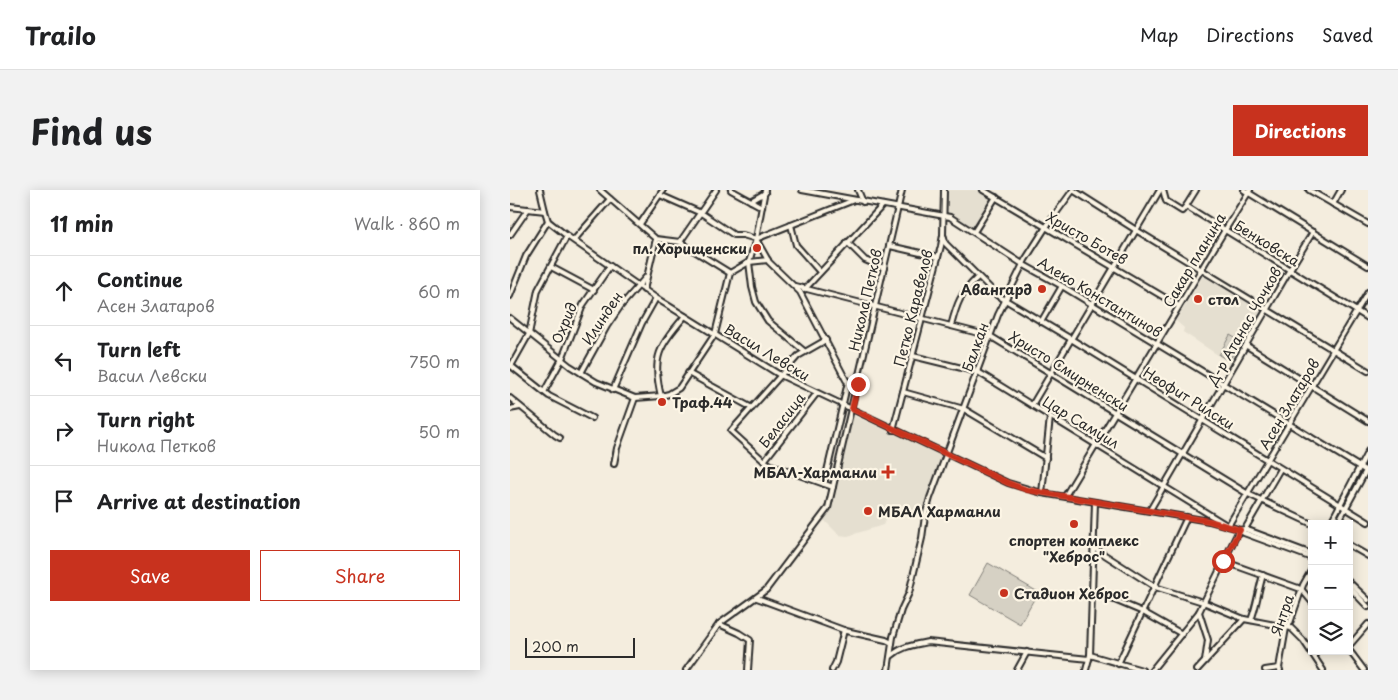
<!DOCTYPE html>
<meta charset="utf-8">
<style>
:root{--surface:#fff;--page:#f2f2f2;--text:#202124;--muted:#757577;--line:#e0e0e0;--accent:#c8321e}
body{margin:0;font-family:"Playpen Sans",sans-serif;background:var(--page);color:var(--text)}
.controls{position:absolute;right:15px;bottom:15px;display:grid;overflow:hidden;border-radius:0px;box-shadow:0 2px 12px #0003}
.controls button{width:45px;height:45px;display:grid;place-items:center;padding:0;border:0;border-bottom:1px solid var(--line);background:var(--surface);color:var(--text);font:25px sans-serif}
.scale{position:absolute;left:15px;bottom:12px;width:110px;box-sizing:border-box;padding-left:5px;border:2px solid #2b2b2b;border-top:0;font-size:14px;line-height:18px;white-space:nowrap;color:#2b2b2b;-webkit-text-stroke:4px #fcf5e5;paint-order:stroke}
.stop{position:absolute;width:15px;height:15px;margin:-11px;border:4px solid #c8321e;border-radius:50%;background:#fff}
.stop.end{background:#c8321e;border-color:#fff;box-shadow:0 1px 5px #0008}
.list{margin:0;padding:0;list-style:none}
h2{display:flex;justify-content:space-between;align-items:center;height:65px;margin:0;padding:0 20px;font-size:21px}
h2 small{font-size:16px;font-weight:400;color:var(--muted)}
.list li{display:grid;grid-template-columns:32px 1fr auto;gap:15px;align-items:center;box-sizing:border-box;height:70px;padding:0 20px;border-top:1px solid var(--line)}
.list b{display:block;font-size:19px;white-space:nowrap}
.list p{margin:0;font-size:16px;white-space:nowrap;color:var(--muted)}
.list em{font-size:16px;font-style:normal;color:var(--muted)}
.actions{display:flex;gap:10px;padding:15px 20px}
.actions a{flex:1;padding:11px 0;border:1px solid var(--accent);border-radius:0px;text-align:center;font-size:18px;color:var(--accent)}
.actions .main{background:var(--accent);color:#fff}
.icon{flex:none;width:28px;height:28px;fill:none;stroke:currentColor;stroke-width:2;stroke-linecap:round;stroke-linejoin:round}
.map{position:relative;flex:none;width:858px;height:480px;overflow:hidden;border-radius:0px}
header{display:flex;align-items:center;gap:30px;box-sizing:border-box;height:70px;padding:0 25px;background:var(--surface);border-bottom:1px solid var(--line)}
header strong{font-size:24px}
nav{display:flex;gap:28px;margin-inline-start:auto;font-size:18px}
.intro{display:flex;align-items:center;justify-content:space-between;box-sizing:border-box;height:120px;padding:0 30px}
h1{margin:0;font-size:35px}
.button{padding:12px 22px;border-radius:0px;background:var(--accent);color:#fff;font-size:18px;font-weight:700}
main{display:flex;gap:30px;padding:0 30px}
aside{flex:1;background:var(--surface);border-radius:0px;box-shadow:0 2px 12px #0003}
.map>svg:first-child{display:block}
.built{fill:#e5dfd0}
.green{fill:#d6d1c4;stroke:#807e78}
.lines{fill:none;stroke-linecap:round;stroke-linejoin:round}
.minor-casing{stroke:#2b2b2b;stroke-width:8}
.minor{stroke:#fcf5e5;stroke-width:4}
.route{stroke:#c8321e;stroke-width:6}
.poi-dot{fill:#c8321e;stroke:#fcf5e5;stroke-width:2}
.labels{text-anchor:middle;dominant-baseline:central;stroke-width:4.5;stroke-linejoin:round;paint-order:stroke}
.street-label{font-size:14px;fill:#2b2b2b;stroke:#fcf5e5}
.poi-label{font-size:14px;font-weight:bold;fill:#2b2b2b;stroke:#fcf5e5;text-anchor:start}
</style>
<header>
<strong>Trailo</strong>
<nav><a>Map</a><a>Directions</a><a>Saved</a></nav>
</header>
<div class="intro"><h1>Find us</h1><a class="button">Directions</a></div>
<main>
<aside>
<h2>11 min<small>Walk · 860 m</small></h2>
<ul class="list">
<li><svg class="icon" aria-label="ahead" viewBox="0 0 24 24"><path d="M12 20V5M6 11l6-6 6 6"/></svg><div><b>Continue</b><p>Асен Златаров</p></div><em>60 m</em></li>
<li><svg class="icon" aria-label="left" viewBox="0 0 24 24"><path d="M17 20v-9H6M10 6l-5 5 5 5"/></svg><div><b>Turn left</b><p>Васил Левски</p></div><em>750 m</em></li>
<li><svg class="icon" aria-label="right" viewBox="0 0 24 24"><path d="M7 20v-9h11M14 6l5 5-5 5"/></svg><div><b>Turn right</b><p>Никола Петков</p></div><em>50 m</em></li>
<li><svg class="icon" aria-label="arrive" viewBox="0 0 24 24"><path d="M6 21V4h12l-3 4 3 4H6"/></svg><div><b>Arrive at destination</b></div></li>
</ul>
<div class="actions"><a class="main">Save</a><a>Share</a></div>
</aside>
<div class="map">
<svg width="858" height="480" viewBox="0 0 858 480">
<rect width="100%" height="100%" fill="#f4edde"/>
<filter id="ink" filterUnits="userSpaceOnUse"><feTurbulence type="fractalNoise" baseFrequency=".02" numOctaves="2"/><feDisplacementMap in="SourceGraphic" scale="10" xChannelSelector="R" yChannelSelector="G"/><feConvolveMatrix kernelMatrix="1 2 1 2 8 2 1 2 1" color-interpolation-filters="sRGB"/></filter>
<g filter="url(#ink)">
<g class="built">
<path d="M437,0H472L484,8L461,38L437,23Z"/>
<path d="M693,86L754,123L723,175L673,142L674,138L666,131Z"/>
<path d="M342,225L434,265L414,325L380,320L373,335L338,346L329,345L313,329L320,318Z"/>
</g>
<g class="green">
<path d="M720,145L730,151L719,171L709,165Z"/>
<path d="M478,373L528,402L510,434L460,405Z"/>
</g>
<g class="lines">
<g class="minor-casing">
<g id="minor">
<path d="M30,0L35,21"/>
<path d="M90,0L146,49L170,52L220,83"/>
<path d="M221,0L252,17"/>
<path d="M255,0L246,49L259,72L290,102L336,190L338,192L314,294"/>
<path d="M292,0L440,27L514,75L552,96L858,282"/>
<path d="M348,0L353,12"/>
<path d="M473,0L669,116"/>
<path d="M653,0L656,11L672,21L676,16L858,128"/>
<path d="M734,0L858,76"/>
<path d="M799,0L858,34"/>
<path d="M150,5L191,23L224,45H233L246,49"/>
<path d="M241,11L255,3"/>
<path d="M823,14L831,0"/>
<path d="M676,16L686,0"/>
<path d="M0,17L35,21L38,31L57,46L146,108L270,185L498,293L532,303L699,331L725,338L734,343L802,368"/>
<path d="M130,34L153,0"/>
<path d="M281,35L286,55L310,82"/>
<path d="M464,42L486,7"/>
<path d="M0,45L18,19"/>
<path d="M434,47L435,53L488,106"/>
<path d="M246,49L239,72L242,97L246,112L258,131L294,161"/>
<path d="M246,49L344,10"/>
<path d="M64,50L100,9"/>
<path d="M170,52L206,0"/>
<path d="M337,52L355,70L374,78"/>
<path d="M380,56L428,67"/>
<path d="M41,77L84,100"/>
<path d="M285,96L480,146L738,304L802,334"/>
<path d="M134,100L146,49"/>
<path d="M294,100L373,15"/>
<path d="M487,105L561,149L858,332"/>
<path d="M0,106L16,66L38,31"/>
<path d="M0,128L60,176L86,192L125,208L151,206L159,204L169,198L205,144L220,83L239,72L258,70"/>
<path d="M531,132L552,96"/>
<path d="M441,136C447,113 450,104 468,87"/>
<path d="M316,150L288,166L221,241L254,271L261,275L323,297"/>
<path d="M737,156L858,231"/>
<path d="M403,166L468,182L718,336L858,102"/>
<path d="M0,175L39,206L82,228"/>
<path d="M1,176L19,144L28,100L57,46"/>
<path d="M71,183L97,136L110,117L136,87"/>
<path d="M178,183L242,218"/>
<path d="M103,200L132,133L146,108"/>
<path d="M34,202L52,169L73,115L100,76"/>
<path d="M393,202L454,219L536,268"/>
<path d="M151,206C141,166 150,156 175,126"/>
<path d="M0,208L45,245L50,248"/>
<path d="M522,215L650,0"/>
<path d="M0,219L10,217"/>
<path d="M383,240L431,56L433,45L434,0"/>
<path d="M254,271L307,203"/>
<path d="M104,274L107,258L125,208"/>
<path d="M532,303L540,227"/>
<path d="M555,306L715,40L740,0"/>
<path d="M640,320L779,81L803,42"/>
<path d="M820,334L858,261"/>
<path d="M827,334L858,277"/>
<path d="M735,339L770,279"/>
<path d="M729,340L735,339L802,364"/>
<path d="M839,355L858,366"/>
<path d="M584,358L645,397L693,412L734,429L781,438L793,450L813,480"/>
<path d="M713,371L788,398L792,400L802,412"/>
<path d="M839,392L858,410"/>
<path d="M839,397L858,417"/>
<path d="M583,401L633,422L672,444"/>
<path d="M247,408L336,441L376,450L382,453"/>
<path d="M689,422L698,450L695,471"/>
<path d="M741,430C747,415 748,401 753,385"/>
<path d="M209,434L229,443L240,450L238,480"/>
<path d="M839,456L858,434"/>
<path d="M839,460L854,480"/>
<path d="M580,465L632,480"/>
<path d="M381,466C392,456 404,455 418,452L579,469"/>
<path d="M608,474L677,327"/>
<path d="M176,480L209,434L256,400L318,318L392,0"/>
<path d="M322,480L326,472L334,440"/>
<path d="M378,480L383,447L391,420L399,403L412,348L415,326L420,308L488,125L515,70L536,37L563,0L626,40L858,181"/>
<path d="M507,480L517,462"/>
<path d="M576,480L580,465L585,312"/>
<path d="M642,480L689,422L729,340"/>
<path d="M687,480L734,429"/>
<path d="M755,480L769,478"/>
<path d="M770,480L769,478L776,438L780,433L793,395L802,379"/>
</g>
</g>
<use href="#minor" class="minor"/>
</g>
</g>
<g class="lines" filter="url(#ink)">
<path class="route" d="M348,194L342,219L498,293L517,300L699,331L730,340L713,371"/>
</g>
<g class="poi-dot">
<circle cx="247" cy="58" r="5"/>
<circle cx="532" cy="99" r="5"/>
<circle cx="688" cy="109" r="5"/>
<circle cx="152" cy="212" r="5"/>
<path d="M375.5 274.5h5v5h5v5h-5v5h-5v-5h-5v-5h5z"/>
<circle cx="358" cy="321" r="5"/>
<circle cx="564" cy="334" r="5"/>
<circle cx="494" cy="403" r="5"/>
</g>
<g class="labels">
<g class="street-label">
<text transform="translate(577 48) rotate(30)">Христо Ботев</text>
<text transform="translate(757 53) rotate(32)">Бенковска</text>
<text transform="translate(684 70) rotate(-59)">Сакар планина</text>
<text transform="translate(590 107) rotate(31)">Алеко Константинов</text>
<text transform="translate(355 110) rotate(-77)">Никола Петков</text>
<text transform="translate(403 118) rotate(-76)">Петко Каравелов</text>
<text transform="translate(92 128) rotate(-56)">Илинден</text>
<text transform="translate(54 133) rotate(-67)">Охрид</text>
<text transform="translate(734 136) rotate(-60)">Д-р Атанас Чочков</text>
<text transform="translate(465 157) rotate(-70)">Балкан</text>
<text transform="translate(257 162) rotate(31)">Васил Левски</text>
<text transform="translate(559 181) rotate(32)">Христо Смирненски</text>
<text transform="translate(679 208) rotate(32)">Неофит Рилски</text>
<text transform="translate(779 214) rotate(-59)">Асен Златаров</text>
<text transform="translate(272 230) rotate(-52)">Беласица</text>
<text transform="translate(571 232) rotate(31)">Цар Самуил</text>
<text transform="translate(772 425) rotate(-71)">Янтра</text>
</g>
<g class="poi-label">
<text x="237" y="58" text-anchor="end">пл. Хорищенски</text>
<text x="522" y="99" text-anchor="end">Авангард</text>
<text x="698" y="109">стол</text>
<text x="162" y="212">Траф.44</text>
<text x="367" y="282" text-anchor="end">МБАЛ-Харманли</text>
<text x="368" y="321">МБАЛ Харманли</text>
<text x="564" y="350" text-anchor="middle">спортен комплекс<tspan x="564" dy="16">"Хеброс"</tspan></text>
<text x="504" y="403">Стадион Хеброс</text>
</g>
</g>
</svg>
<div class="controls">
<button>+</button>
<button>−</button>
<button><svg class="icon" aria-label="layers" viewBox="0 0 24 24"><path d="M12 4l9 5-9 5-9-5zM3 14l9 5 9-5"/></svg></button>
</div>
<div class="scale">200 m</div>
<div class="stop" style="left:713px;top:371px"></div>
<div class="stop end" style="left:348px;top:194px"></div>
</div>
</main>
